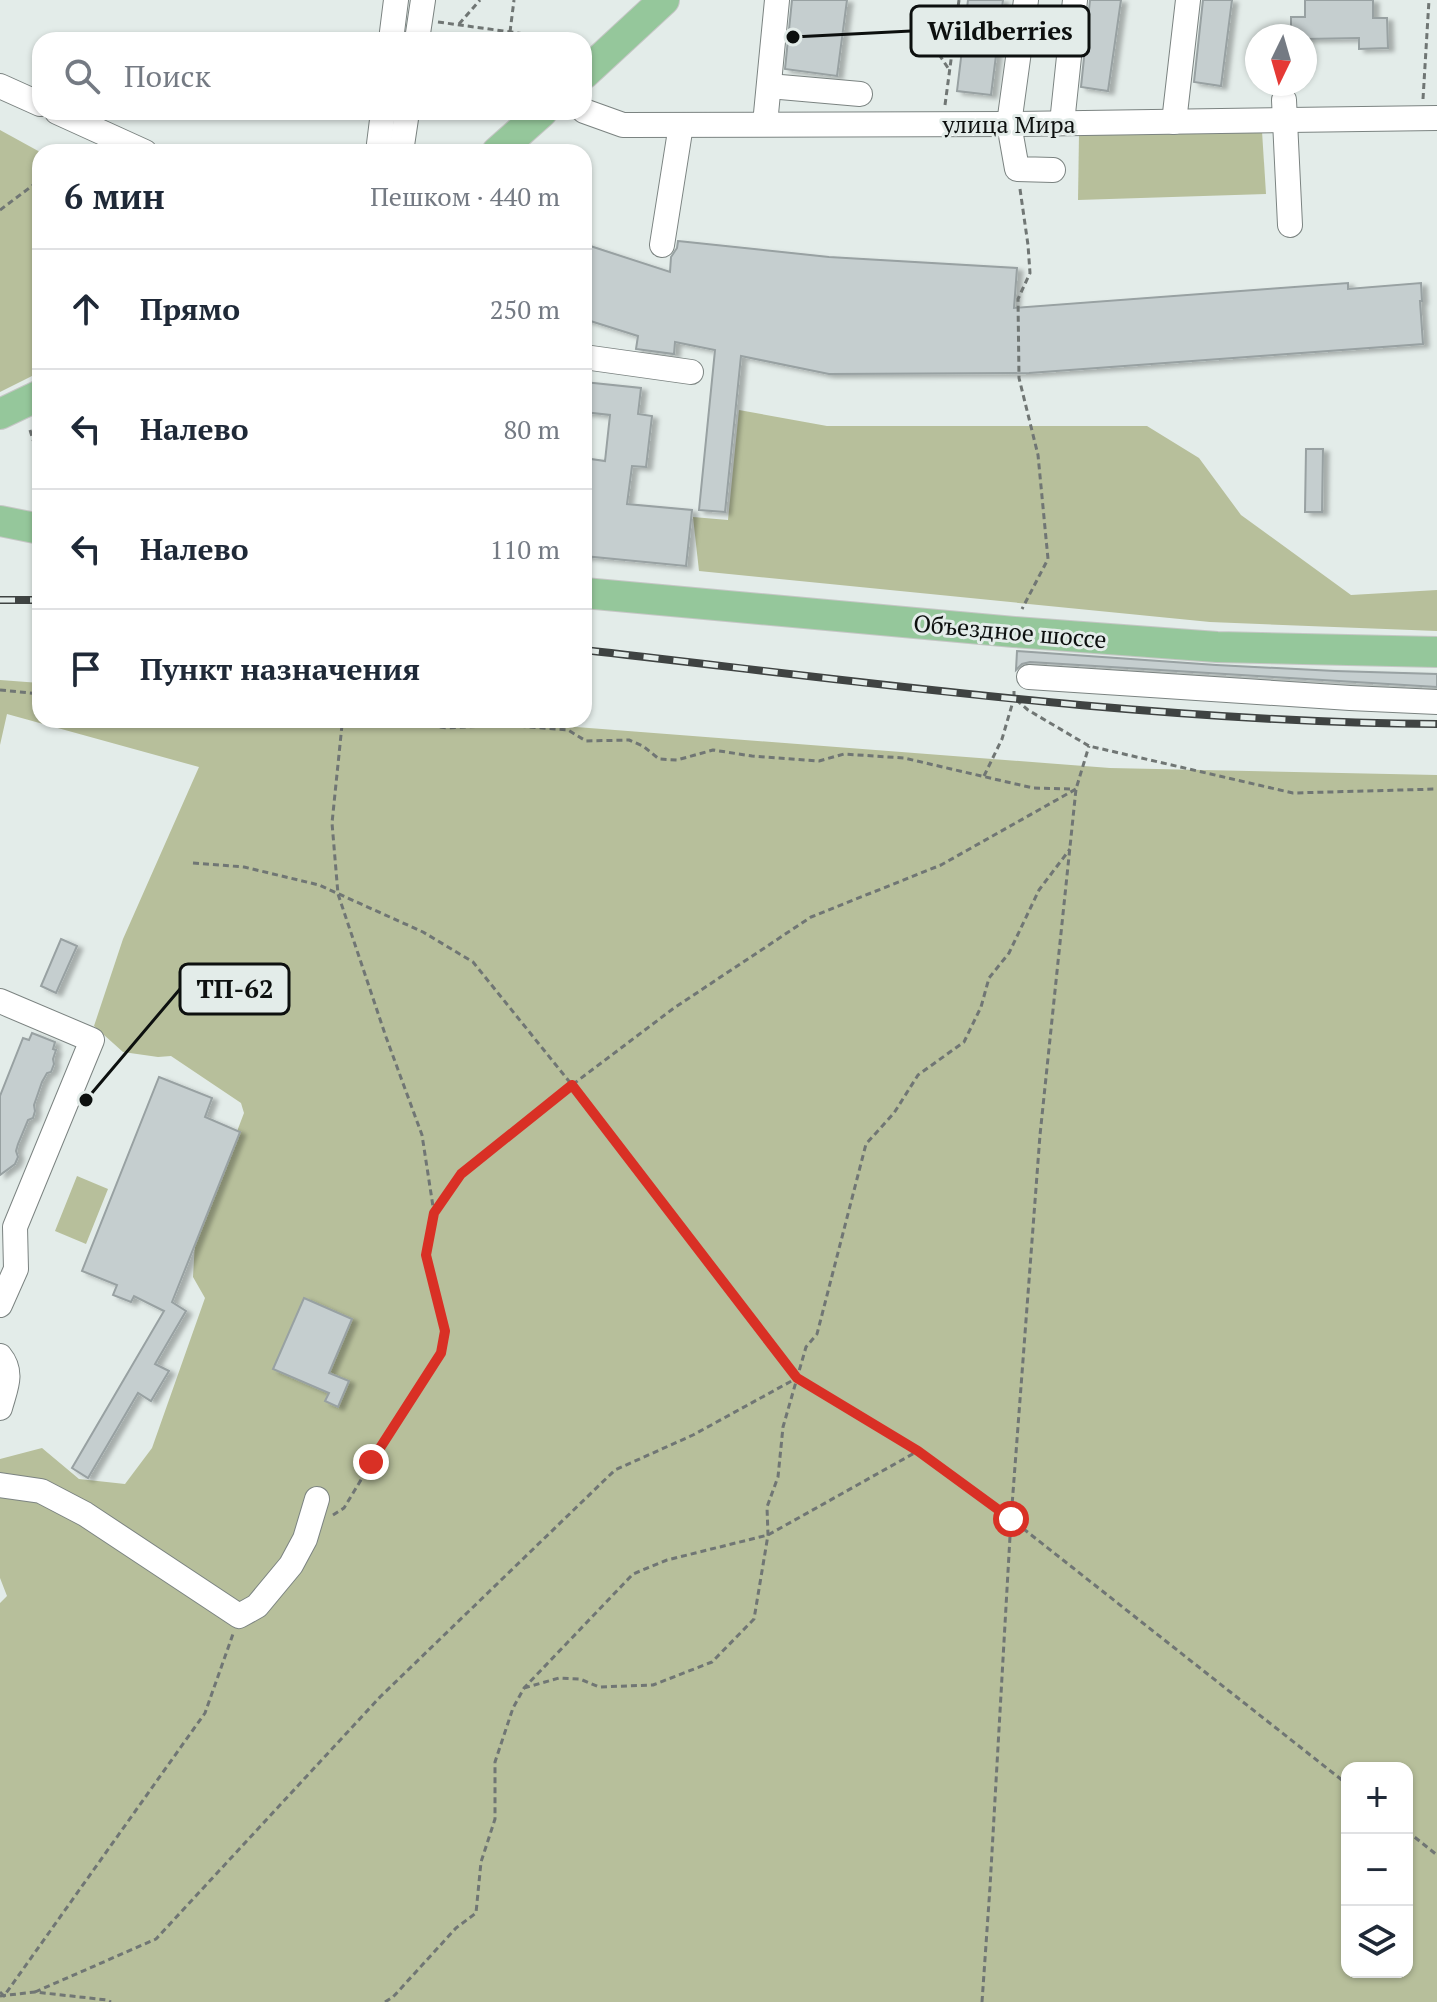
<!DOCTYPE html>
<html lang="ru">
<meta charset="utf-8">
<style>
:root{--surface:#fff;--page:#f6f6f7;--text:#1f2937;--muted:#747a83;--line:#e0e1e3}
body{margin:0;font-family:"PT Serif",serif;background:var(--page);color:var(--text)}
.controls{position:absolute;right:24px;bottom:24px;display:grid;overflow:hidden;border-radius:16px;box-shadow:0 2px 6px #0004}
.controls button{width:72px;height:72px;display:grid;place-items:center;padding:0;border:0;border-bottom:2px solid var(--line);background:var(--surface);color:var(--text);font:40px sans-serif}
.compass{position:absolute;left:1245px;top:24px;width:72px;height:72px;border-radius:50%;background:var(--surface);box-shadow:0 2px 6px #0004;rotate:185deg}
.stop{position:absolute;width:24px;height:24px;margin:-18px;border:6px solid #d93025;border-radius:50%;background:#fff}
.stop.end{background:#d93025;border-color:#fff;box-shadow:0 2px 8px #0008}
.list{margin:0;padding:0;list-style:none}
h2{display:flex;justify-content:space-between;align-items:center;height:104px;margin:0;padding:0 32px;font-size:34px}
h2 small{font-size:26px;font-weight:400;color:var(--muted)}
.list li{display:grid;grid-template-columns:52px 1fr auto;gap:24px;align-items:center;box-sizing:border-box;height:120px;padding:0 32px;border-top:2px solid var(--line)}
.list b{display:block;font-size:30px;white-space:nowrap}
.list em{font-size:26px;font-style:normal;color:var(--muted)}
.icon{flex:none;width:44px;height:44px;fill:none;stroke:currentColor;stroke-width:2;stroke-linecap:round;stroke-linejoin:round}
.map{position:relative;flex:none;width:1437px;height:2002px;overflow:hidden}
.search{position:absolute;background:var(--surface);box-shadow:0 2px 6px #0004;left:32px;top:32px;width:560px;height:88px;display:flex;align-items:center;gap:20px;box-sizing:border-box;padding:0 28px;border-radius:24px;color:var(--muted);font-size:30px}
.panel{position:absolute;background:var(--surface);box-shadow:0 2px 6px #0004;left:32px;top:144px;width:560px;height:584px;border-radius:24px}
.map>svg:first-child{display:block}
.green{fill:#b7bf9b;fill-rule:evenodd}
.building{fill:#c5cecf;stroke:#98a1a2;stroke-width:2;filter:url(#shadow)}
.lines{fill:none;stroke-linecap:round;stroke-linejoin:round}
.minor-casing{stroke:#7b8381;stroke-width:26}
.major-casing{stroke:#c5c6c5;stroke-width:32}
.path{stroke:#707674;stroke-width:3;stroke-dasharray:6 4;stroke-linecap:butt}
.minor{stroke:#fff;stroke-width:24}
.major{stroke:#95c79b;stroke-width:30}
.rail-casing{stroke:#3f4342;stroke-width:8}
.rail{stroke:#e3ece9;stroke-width:5;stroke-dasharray:15;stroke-linecap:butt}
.route{stroke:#d93025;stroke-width:10}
.labels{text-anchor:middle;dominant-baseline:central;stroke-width:6;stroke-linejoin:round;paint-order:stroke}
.street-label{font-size:24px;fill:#0d100f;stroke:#e3ece9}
.leader{fill:none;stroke:#0d100f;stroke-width:3}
.callout-dot{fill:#0d100f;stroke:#e3ece9;stroke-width:3}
.callout{fill:#e3ece9;stroke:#0d100f;stroke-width:3}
.callout-label{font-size:26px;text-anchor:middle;font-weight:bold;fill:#0d100f}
</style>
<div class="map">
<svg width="1437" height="2002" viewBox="0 0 1437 2002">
<defs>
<filter id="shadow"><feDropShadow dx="5.5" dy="3" stdDeviation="2" flood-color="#0004"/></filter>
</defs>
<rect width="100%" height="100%" fill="#e3ece9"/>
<g class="green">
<path d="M0,130L40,152V372L0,392Z"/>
<path d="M1262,131L1266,194L1078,200L1079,134Z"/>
<path d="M739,410L827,426H1147L1199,458L1241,515L1351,595L1437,590V631L1210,622L699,571L693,517L728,520Z"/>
<path d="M0,680L40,683V720H484L1110,768L1437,775V2002H0V1603L7,1596L0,1578V1459L42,1448L79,1479L125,1484L152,1448L205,1298L193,1277L195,1242L244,1113L241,1103L171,1056L158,1057L123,1052L94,1026L123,939L199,767L7,714L0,745ZM1347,1768H1407V1972H1347Z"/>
<path d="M77,1176L108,1189L86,1244L55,1231Z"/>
</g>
<g class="building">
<path d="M792,0H847L837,76L785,69Z"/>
<path d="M968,0H1003L991,95L957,91Z"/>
<path d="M1090,0H1121L1108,91L1081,87Z"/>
<path d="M1203,0H1232L1221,86L1194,82Z"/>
<path d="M1305,0H1373V18H1387L1388,48L1359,49V38L1305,39V36H1291V17H1305Z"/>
<path d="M678,241L829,257L1017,268L1014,308L1348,283V289L1421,283L1422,301H1420L1423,344L1029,373L829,374L741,356L725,512L699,510L715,350L675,342L674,354L636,349L638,336L584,319V244L670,272L671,257L677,248Z"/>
<path d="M584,382L641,388L638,414L652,416L646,467L632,466L627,504L692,510L686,566L584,556V458L605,461L610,415L584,412Z"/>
<path d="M1306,449H1323L1322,512H1305Z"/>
<path d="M1017,651L1216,665L1335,671L1437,674V687L1030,662L1022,664L1016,670Z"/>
<path d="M61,939L77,946L56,993L41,986Z"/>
<path d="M32,1033L55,1042L53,1049L56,1050L53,1059L54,1064L51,1072L47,1073L42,1082L34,1105L35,1111L33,1118L28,1120L18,1144L16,1151L18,1157L15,1164L0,1175V1096L23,1038L29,1040Z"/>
<path d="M159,1077L212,1098L205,1117L240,1132L172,1302L186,1311L155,1364L169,1371L151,1401L138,1393L88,1478L72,1468L164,1311L134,1296L131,1302L113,1295L117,1285L82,1271Z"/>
<path d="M304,1298L352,1319L329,1373L349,1381L338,1407L325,1401L329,1393L273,1369Z"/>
</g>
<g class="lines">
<g class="minor-casing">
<g id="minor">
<path d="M1026,0L1009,124L1017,169L1053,170"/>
<path d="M391,40L396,0"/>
<path d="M417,40L423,0"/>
<path d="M0,86L40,104"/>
<path d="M769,86L860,94"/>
<path d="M1284,100L1290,225"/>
<path d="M584,111L623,125L1009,124L1437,118"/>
<path d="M57,112L145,152"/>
<path d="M1174,122L1188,0"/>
<path d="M1062,123L1075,0"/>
<path d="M765,124L777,0"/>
<path d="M378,152L383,112"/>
<path d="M401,152L407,112"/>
<path d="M662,245L681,125"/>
<path d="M584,357L691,372"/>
<path d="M1029,677L1350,698L1437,702"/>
<path d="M0,1001L92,1040L15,1227L16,1269L0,1305"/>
<path d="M0,1356C14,1373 5,1389 0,1408"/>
<path d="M0,1485L41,1491L85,1514L239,1616L257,1606L291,1565L305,1539L317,1499"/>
</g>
</g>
<g class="major-casing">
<g id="major">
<path d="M584,74L664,0"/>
<path d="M497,152L542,112"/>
<path d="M0,414L40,395"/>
<path d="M0,521L40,529"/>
<path d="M584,593L1014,632L1217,647L1437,652"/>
</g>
</g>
<g class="path">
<path d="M917,21L950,71"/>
<path d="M438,22L569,40"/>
<path d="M459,24L480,0"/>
<path d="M510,32L514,0"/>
<path d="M1423,99L1429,0"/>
<path d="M945,105L959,0"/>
<path d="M78,152L86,146"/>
<path d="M1020,189L1028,245L1030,273L1018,299L1019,378L1038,455L1048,559L1022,609"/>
<path d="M0,210L40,180"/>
<path d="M30,430L40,462"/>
<path d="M39,504L40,484"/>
<path d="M0,690L40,694"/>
<path d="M1014,691V698L1028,710L1089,746L1293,793L1437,789"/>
<path d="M321,720L342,725L394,721L447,728L504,725L568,730L586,741L629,740L643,746L659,759L677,760L713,750L752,756L819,761L844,754L904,758L1033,788L1072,789"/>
<path d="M342,725L332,823L338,894L386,1037L422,1135L434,1213"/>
<path d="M984,776L1002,739L1014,698"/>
<path d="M193,863L244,867L319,885L423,932L473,962L572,1085L797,1378L918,1451L1011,1519L1347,1784"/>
<path d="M333,1515L344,1508L402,1412L441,1353L445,1331L426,1255L434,1213L461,1174L572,1085L674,1008L811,917L941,865L1076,789"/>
<path d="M524,1688L559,1678L580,1679L599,1687L653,1685L712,1662L754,1619L768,1535L767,1507L778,1477L783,1427L806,1347L817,1334L866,1144L894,1113L918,1075L964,1042L981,1007L989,978L1009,953L1039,890L1070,849"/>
<path d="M1407,1831L1437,1855"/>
<path d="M0,1992L4,1996L205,1713L233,1634"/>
<path d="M35,1992L156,1939L380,1697L615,1470L693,1435L797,1378"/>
<path d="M0,1996L35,1992L107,2000L111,2002"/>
<path d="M385,2002L393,1997L456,1928L476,1913L481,1862L495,1819V1762L513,1708L524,1688L633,1574L667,1560L768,1535L918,1451"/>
<path d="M982,2002L990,1887L1011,1519L1040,1135L1076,789L1089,746"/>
</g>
<use href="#minor" class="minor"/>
<use href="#major" class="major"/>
<g class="rail-casing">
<g id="rail">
<path d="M0,600H40"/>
<path d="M584,650C867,682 1151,722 1437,724"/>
</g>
</g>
<use href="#rail" class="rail"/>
</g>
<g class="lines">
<path class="route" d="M371,1462L441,1353L445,1331L426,1255L434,1213L461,1174L572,1085L797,1378L918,1451L1011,1519"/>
</g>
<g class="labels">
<g class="street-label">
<text x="1009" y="124">улица Мира</text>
<text transform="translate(1010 631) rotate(5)">Объездное шоссе</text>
</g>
</g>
<path class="leader" d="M793 37L911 31M86 1100L180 989"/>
<g class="callout-dot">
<circle cx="793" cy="37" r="8"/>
<circle cx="86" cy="1100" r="8"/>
</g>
<g class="callout">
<rect x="911" y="6" width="178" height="50" rx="8"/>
<rect x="180" y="964" width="109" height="50" rx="8"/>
</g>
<g class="callout-label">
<text x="1000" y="40">Wildberries</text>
<text x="235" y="998">ТП-62</text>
</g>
</svg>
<div class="controls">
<button>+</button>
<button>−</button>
<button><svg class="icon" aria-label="layers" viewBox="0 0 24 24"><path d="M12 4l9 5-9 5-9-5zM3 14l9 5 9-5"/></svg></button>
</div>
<svg class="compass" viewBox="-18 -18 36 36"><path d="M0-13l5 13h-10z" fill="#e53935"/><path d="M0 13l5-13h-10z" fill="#747a83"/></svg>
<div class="stop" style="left:1011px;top:1519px"></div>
<div class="stop end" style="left:371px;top:1462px"></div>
<div class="search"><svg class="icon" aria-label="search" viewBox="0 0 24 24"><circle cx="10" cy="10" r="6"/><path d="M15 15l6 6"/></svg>Поиск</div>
<section class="panel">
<h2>6 мин<small>Пешком · 440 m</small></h2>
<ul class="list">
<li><svg class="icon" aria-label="ahead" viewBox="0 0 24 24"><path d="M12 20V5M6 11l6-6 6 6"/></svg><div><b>Прямо</b></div><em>250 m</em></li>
<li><svg class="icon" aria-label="left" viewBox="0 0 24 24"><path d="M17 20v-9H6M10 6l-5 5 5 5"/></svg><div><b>Налево</b></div><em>80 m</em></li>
<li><svg class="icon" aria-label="left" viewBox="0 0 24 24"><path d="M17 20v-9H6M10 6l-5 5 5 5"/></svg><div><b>Налево</b></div><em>110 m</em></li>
<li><svg class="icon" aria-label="arrive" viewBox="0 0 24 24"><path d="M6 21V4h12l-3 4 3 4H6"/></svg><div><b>Пункт назначения</b></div></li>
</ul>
</section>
</div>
